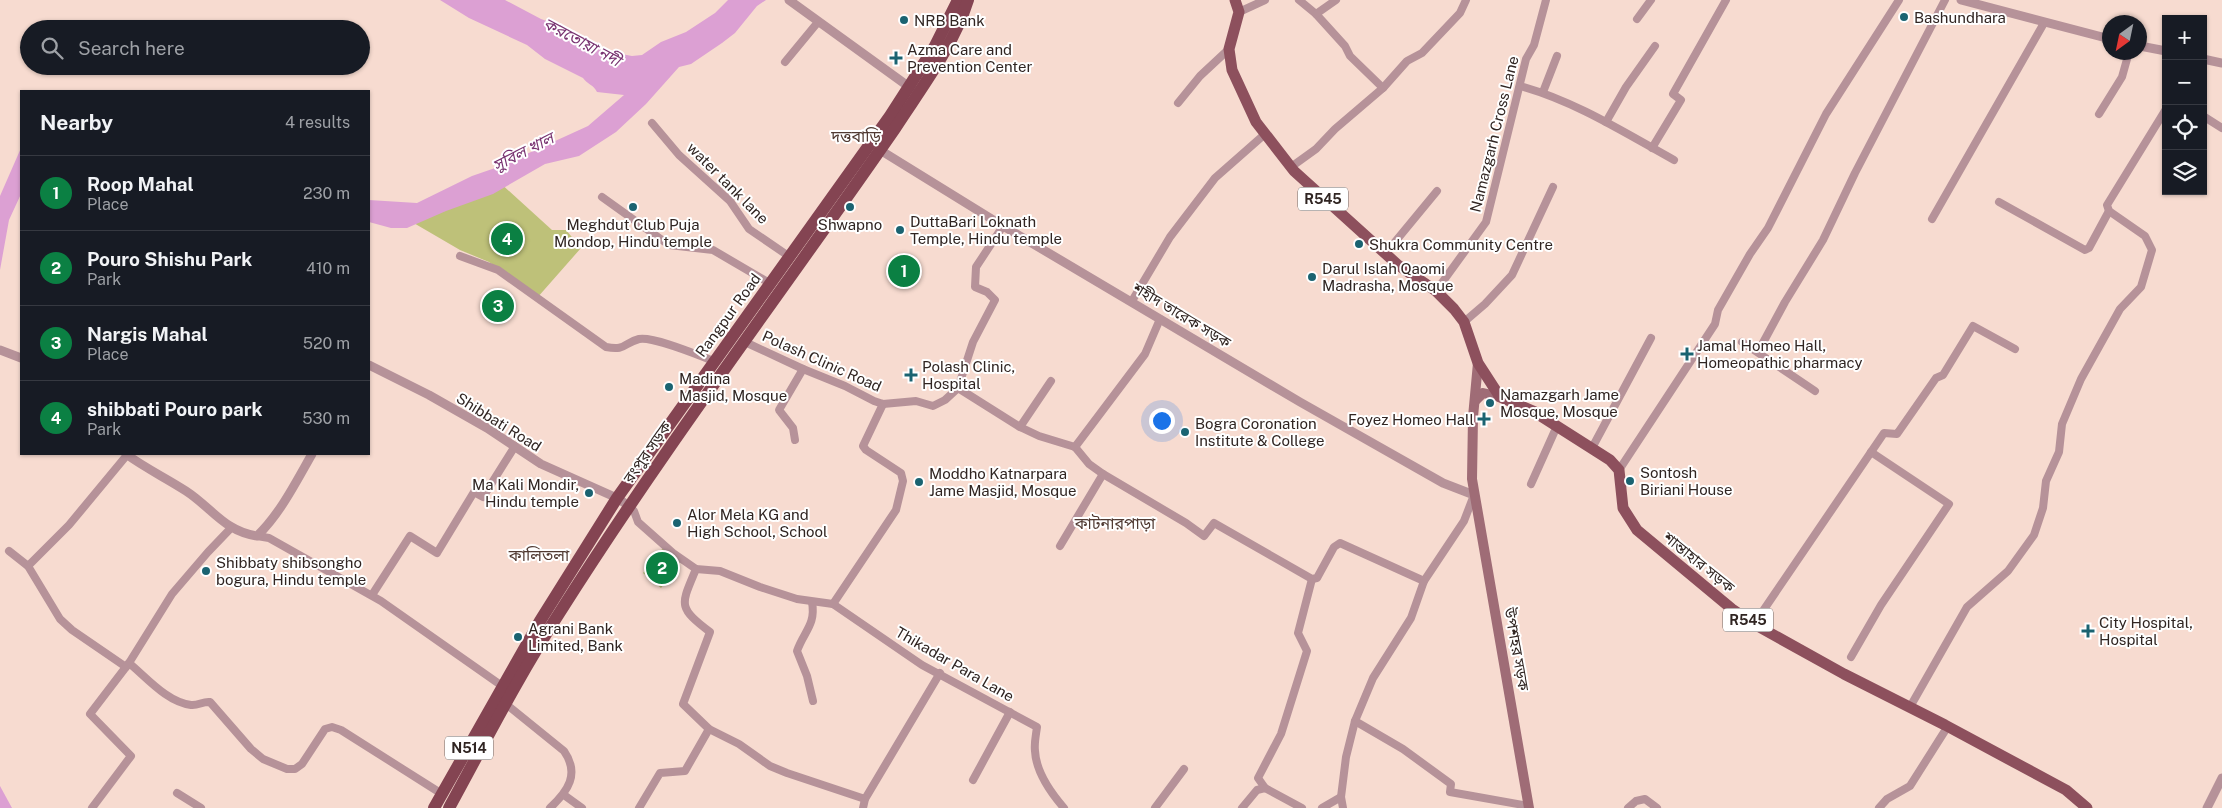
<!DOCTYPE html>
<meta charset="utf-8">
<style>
:root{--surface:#171b24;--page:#242831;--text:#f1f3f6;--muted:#9ea1a6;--line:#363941;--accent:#0b8043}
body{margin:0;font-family:"Public Sans","Noto Sans Bengali",sans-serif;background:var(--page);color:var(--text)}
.controls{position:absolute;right:15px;top:15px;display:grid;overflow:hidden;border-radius:0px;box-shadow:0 1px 4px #0004}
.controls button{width:45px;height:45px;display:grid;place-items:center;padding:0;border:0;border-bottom:1px solid var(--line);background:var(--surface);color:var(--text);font:25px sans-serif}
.compass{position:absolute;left:2102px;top:15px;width:45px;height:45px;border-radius:50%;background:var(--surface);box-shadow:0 1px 4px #0004;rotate:213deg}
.you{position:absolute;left:1161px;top:420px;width:18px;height:18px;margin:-12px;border:4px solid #fff;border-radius:50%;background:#1a73e8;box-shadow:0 0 0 8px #1a73e833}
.badge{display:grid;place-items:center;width:32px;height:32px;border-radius:50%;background:var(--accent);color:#fff;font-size:16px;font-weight:700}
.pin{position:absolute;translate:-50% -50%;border:2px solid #fff;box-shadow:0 1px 5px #0006}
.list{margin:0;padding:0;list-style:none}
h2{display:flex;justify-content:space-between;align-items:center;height:65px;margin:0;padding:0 20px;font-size:21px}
h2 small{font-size:16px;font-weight:400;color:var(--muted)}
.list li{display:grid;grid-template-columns:32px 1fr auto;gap:15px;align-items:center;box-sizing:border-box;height:75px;padding:0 20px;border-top:1px solid var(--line)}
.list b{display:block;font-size:19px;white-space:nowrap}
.list p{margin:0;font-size:16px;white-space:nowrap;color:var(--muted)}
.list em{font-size:16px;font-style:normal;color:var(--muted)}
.icon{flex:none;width:28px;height:28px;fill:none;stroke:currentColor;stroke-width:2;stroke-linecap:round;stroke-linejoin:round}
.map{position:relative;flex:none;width:2222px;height:808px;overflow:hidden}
.search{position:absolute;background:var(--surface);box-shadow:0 1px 4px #0004;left:20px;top:20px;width:350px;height:55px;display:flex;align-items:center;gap:12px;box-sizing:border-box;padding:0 18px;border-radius:28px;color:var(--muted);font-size:19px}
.panel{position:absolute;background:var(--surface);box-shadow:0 1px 4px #0004;left:20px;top:90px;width:350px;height:365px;border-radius:0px}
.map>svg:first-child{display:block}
.green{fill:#bec179}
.water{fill:#dca0d3}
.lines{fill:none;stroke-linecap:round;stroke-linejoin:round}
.minor{stroke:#b69299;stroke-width:8}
.tertiary{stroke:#b69299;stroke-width:9}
.secondary{stroke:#9f6c76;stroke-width:10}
.primary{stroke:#8d505d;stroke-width:11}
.trunk{stroke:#844452;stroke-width:12}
.poi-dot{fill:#1a6371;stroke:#fff;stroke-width:2}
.labels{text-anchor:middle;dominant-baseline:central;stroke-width:4;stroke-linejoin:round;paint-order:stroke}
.shield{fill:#fff;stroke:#6e6664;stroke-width:1}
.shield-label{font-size:14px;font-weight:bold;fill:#302522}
.poi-label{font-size:15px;fill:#302522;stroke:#fff;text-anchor:start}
.street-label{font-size:15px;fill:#302522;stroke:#fff}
.water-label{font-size:16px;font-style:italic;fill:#783270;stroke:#fff}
.neighbourhood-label{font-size:16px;fill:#503a32;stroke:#fff}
</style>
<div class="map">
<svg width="2222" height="808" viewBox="0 0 2222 808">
<rect width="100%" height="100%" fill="#f7dbd0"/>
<g class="green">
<path d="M498,181L552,230H566L581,248L537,298L489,262L460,250L412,222Z"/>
<path d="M663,548L680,562L661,588L643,573Z"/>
</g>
<g class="water">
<path d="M440,0H505L541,19L558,25L572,35L589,40L605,51L632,56L642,55L661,42L686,32L715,13L728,0H766L757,6L735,33L722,43L691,64L679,67L646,104L616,132L579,156L545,164L493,194L446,211L407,228H391L369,222V200L417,203L472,176L498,167L588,126L624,95L597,92C594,85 587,84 583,78L545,59L527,45L469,18Z"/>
<path d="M21,148V194L9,220L0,270V196Z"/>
<path d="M0,786L12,808H0Z"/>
</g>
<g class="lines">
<g class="minor">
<path d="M1299,0L1316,14L1345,46L1350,56L1383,88"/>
<path d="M1239,12L1265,0"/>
<path d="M1316,14L1336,0"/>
<path d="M1637,19L1651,0"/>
<path d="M785,62L818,22"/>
<path d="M1520,86C1575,101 1625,133 1674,160"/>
<path d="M1543,92L1557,56"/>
<path d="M1178,103L1200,76L1229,49"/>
<path d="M2099,114L2122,77L2129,52"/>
<path d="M2203,116L2222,128"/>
<path d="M1606,122L1626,87L1655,46"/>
<path d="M652,123L679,155L730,201L749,229L790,257"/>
<path d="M1652,148L1681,100L1673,94L1726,0"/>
<path d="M1291,167L1316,149L1335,129L1383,88L1407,61L1422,53L1460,13L1466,0"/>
<path d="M602,197L669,245L713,250L771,284"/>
<path d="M1999,202L2085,250L2089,248L2109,211"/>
<path d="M1932,219L2044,23"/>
<path d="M1385,254L1437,191"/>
<path d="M460,256L498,270L606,347C626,351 623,343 639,339C653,336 698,355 714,361"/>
<path d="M1436,291L1486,222L1526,59L1534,45L1546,0"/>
<path d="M1132,301L1170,237L1215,178L1265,134"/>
<path d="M1464,322L1485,304L1512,275L1553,187"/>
<path d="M745,342L803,369L845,386L874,401L883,404L916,401L933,406L945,400L958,388L1020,427L1039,436L1075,447"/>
<path d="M1742,342L1815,391"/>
<path d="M1758,352L1785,302L1823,240L1855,173L1945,0"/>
<path d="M958,388L973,342L995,300L987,292L975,287L976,267L1003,226"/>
<path d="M1020,427L1051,381"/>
<path d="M795,440L793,428L779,410L803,369"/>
<path d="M1075,447L1089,464L1103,474L1186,523L1204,536L1214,523L1312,579L1317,578L1334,547L1340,543L1424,581"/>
<path d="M1075,447L1145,354L1160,319"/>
<path d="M1592,448L1651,338"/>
<path d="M1619,470L1715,324L1718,310L1750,254L1768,228L1826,114L1899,0"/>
<path d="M1531,484L1557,426"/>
<path d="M629,506L634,511L638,522L673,553L696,569L720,571L760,587L797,599L833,604L922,665L1037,727C1036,735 1034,743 1035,751C1036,771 1051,793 1064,808"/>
<path d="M257,536L269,538L381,601L505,688"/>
<path d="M1060,546L1103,474"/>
<path d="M9,551L28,566L60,619L72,630L126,667"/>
<path d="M28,566L69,525L127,455"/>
<path d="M696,569C681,605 677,607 710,632L683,704L709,729L739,744L770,766L787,773L865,799"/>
<path d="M372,595L410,536L437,553L474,492L483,497L515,446"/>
<path d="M812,602C816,625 804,631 797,651L807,676L813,701"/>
<path d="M833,604L896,510L903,481L901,473L866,450L863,446L883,404"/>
<path d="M1754,624L1884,433L1897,434L1936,378L1943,375L1973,326L2015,349"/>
<path d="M1851,657L1881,605L1949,504L1871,452"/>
<path d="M129,663C147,678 167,702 191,705C198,706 203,701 210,702L251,749L263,759L287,769H295L302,764L325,729L332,727L341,730L442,794"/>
<path d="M506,704L564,751C580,774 568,791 550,808"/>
<path d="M1910,707L1967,607L2008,571L2034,535L2043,508L2046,481L2059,452L2062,424L2081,379L2120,309L2141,287L2152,250L2145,236L2109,211L2107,205L2166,109"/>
<path d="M1355,721L1403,749L1451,784L1450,792L1529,806"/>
<path d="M973,780L1010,712"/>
<path d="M1265,788L1258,778L1281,734L1307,651L1298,633L1312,579"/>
<path d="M177,793L201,808"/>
<path d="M564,795L582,808"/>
<path d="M1341,797L1343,808"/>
<path d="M92,808L131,756L90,714L129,663L172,594L208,552L231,528"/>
<path d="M639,808L660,773L685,771L709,729"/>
<path d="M863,808L865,799L940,673"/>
<path d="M1155,808L1184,769"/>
<path d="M1242,808L1257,790L1265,788L1302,808"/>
<path d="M1322,808L1341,797L1346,757L1355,721L1373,678L1411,618L1424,581L1464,521L1474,495"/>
<path d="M1628,808L1636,801L1645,799L1657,808"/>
<path d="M1879,808L1887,799L1910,786L1948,726"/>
</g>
<g class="tertiary">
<path d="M789,0L912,89"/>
<path d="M1961,0L2110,39"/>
<path d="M2140,46L2166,51"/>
<path d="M2203,59L2222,63"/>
<path d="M880,150L1003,226L1300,402L1443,483L1474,495"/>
<path d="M0,350L21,358"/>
<path d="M369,365L429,395L487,428L541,464L617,498L629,506"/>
<path d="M126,454C145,468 166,478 186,491C212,508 224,531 257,536C280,514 296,482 312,454"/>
<path d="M2207,808L2222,778"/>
</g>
<g class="secondary">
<path d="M1478,363L1473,417L1472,479L1529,808"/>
<path d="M1475,401L1483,393L1500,397"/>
</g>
<path class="primary" d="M1235,0L1239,12L1229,49L1232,70L1256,122L1294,171L1398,265L1436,291L1454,309L1464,322L1478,363L1500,397L1533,411L1610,460L1619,470L1623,508L1637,530L1732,609L1754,624L1844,674L1945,725L2066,790L2087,808"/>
<g class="trunk">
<path d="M434,808L540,621L617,498L890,116L935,46L958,0"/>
<path d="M449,808C485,742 519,675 560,612C665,446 784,289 896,127C922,87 954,45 968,0"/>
</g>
</g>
<g class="poi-dot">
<circle cx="1904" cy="17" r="5"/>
<circle cx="904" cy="20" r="5"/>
<path d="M893.5 50.5h5v5h5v5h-5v5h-5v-5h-5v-5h5z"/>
<circle cx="633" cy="207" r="5"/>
<circle cx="850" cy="207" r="5"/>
<circle cx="900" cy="230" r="5"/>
<circle cx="1359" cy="244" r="5"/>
<circle cx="1312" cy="277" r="5"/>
<path d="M1684.5 346.5h5v5h5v5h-5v5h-5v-5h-5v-5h5z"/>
<path d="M908.5 367.5h5v5h5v5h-5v5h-5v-5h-5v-5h5z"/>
<circle cx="669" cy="387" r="5"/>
<circle cx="1490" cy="403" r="5"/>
<path d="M1481.5 411.5h5v5h5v5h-5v5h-5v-5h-5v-5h5z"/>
<circle cx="1185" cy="432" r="5"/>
<circle cx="1630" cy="481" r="5"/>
<circle cx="919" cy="482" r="5"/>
<circle cx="589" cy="493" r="5"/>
<circle cx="677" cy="523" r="5"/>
<circle cx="206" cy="571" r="5"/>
<path d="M2085.5 623.5h5v5h5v5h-5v5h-5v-5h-5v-5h5z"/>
<circle cx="518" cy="637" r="5"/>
</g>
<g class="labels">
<g class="shield">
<rect x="1298" y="187.5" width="50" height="23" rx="4"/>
<rect x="1723" y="608.5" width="50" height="23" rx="4"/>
<rect x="445" y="736.5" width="48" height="23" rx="4"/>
</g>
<g class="shield-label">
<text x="1323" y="199">R545</text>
<text x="1748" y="620">R545</text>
<text x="469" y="748">N514</text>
</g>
<g class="poi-label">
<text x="1914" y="17">Bashundhara</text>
<text x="914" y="20">NRB Bank</text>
<text x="907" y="49">Azma Care and<tspan x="907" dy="17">Prevention Center</tspan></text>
<text x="910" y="221">DuttaBari Loknath<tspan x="910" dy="17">Temple, Hindu temple</tspan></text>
<text x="633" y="224" text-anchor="middle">Meghdut Club Puja<tspan x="633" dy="17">Mondop, Hindu temple</tspan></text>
<text x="850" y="224" text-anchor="middle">Shwapno</text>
<text x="1369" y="244">Shukra Community Centre</text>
<text x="1322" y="268">Darul Islah Qaomi<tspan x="1322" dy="17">Madrasha, Mosque</tspan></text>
<text x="1697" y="345">Jamal Homeo Hall,<tspan x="1697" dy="17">Homeopathic pharmacy</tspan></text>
<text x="922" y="366">Polash Clinic,<tspan x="922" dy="17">Hospital</tspan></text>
<text x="679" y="378">Madina<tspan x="679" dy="17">Masjid, Mosque</tspan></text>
<text x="1500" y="394">Namazgarh Jame<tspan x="1500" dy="17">Mosque, Mosque</tspan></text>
<text x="1474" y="419" text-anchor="end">Foyez Homeo Hall</text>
<text x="1195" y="423">Bogra Coronation<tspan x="1195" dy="17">Institute &amp; College</tspan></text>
<text x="1640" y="472">Sontosh<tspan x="1640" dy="17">Biriani House</tspan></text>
<text x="929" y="473">Moddho Katnarpara<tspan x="929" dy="17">Jame Masjid, Mosque</tspan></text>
<text x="579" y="484" text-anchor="end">Ma Kali Mondir,<tspan x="579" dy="17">Hindu temple</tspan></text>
<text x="687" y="514">Alor Mela KG and<tspan x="687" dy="17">High School, School</tspan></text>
<text x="216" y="562">Shibbaty shibsongho<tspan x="216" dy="17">bogura, Hindu temple</tspan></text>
<text x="2099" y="622">City Hospital,<tspan x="2099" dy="17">Hospital</tspan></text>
<text x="528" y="628">Agrani Bank<tspan x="528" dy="17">Limited, Bank</tspan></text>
</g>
<g class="street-label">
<text transform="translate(1494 134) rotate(-76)">Namazgarh Cross Lane</text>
<text transform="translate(728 183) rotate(45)">water tank lane</text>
<text transform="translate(728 315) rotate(-54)">Rangpur Road</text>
<text transform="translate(1182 315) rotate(31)">শহীদ তারেক সড়ক</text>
<text transform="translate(822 361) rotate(24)">Polash Clinic Road</text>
<text transform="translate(499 422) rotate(32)">Shibbati Road</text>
<text transform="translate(647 452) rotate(-55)">রংপুর সড়ক</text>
<text transform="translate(1699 562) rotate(39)">শান্তাহার সড়ক</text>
<text transform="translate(1517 649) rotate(80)">উপশহর সড়ক</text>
<text transform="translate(955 664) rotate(30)">Thikadar Para Lane</text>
</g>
<g class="water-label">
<text transform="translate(582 42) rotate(28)">করতোয়া নদী</text>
<text transform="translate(523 152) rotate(-27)">সুবিল খাল</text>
</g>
<g class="neighbourhood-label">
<text x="856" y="136">দত্তবাড়ি</text>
<text x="1115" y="523">কাটনারপাড়া</text>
<text x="539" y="555">কালিতলা</text>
</g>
</g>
</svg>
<div class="controls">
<button>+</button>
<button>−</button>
<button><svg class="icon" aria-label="locate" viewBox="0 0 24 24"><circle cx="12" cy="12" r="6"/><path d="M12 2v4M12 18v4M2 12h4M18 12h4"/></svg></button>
<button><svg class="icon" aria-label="layers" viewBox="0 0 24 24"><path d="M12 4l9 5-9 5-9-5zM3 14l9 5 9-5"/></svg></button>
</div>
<svg class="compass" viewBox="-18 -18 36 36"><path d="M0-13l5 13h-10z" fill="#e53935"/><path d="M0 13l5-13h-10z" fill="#9ea1a6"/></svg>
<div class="you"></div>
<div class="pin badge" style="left:904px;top:271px">1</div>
<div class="pin badge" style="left:662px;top:568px">2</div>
<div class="pin badge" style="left:498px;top:306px">3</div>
<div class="pin badge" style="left:507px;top:239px">4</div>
<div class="search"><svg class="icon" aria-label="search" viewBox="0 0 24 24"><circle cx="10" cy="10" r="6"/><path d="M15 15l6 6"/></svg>Search here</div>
<section class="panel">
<h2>Nearby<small>4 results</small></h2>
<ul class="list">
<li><span class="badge">1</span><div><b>Roop Mahal</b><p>Place</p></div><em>230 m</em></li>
<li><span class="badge">2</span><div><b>Pouro Shishu Park</b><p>Park</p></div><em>410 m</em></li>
<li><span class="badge">3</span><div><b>Nargis Mahal</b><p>Place</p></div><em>520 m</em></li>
<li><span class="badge">4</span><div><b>shibbati Pouro park</b><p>Park</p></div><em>530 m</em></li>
</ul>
</section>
</div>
